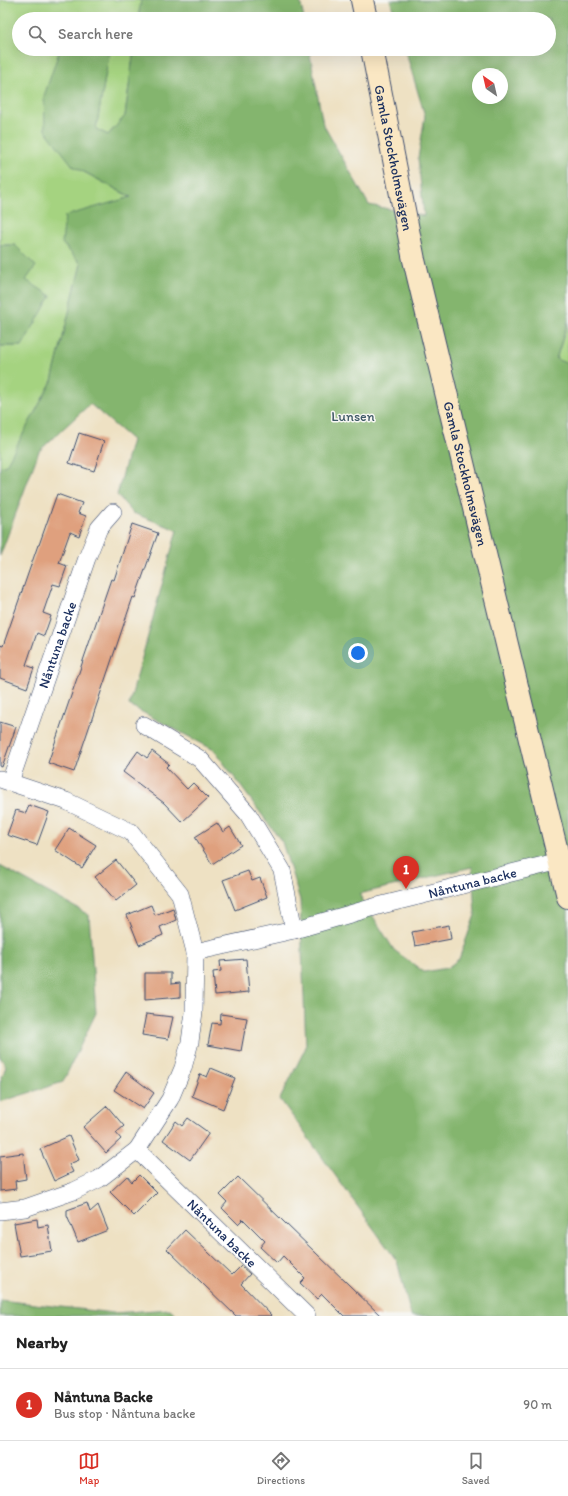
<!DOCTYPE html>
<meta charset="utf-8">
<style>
:root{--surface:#fff;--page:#f2f2f2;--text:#222;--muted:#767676;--line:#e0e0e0;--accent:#d93025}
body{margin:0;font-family:Itim,sans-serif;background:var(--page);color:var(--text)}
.compass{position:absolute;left:472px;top:68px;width:36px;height:36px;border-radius:50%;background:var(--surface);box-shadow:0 4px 16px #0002;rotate:326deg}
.you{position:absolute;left:358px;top:653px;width:14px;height:14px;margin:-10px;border:3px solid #fff;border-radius:50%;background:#1a73e8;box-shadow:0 0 0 6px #1a73e833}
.badge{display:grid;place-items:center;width:26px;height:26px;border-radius:50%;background:var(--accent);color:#fff;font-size:13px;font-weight:700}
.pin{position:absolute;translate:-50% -33px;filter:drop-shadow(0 1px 2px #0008)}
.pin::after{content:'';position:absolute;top:21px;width:14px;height:12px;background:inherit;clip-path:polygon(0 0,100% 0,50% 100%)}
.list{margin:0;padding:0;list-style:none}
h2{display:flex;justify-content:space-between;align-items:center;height:52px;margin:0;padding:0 16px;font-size:17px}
h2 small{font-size:13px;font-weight:400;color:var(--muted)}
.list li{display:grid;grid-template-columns:26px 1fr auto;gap:12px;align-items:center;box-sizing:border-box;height:72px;padding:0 16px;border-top:1px solid var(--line)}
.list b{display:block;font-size:15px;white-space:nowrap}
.list p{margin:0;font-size:13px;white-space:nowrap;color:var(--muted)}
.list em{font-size:13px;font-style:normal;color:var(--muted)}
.icon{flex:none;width:22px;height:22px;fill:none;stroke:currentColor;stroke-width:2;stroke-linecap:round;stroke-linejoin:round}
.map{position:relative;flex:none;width:568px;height:1316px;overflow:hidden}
.search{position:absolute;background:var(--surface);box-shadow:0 4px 16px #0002;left:12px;right:12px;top:12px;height:44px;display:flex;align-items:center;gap:10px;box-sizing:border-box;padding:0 14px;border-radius:22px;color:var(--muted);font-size:15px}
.sheet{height:124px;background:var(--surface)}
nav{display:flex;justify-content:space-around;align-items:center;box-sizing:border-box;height:56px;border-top:1px solid var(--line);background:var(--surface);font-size:11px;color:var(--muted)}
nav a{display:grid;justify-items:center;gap:2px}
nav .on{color:var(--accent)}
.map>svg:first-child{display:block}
.green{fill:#a5d380;stroke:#60816f}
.forest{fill:#84b56e;stroke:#507266;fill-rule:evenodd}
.building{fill:#dfa07e}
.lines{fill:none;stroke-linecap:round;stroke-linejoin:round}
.minor-casing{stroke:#3b4a6d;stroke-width:18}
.secondary-casing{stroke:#3b4a6d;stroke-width:24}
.minor{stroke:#fff;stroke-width:17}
.secondary{stroke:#fae7c3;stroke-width:22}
.labels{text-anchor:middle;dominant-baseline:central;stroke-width:3;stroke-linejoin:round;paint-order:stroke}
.street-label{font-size:14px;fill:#1b2f5e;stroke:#f6f6f2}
.park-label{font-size:14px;fill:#3e5866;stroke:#f6f6f2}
</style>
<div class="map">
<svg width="568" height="1316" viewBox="0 0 568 1316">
<rect width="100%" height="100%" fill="#f6f6f2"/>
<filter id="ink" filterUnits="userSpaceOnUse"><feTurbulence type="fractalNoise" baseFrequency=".025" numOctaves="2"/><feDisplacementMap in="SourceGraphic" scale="8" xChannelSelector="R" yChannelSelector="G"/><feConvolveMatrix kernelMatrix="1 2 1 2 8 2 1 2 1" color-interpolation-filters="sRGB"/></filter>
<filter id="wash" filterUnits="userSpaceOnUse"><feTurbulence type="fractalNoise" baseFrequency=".012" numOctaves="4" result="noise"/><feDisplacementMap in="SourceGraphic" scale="16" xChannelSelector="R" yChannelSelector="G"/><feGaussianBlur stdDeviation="0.9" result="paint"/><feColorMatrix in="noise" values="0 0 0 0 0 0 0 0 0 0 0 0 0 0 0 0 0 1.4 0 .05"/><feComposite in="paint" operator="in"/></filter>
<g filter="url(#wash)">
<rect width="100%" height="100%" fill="#eee1c3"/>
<g class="green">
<path d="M0,0H141L138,19H19V49H62L59,52L73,166L132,198L62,243L81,264L52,381L6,466L0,467V346H22L25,280L15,245H0Z"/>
<path d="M105,49H134L125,116L108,135L96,129L109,55Z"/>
<path d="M568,321V364L556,360Z"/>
</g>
<g class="forest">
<path d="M141,0H300L304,19H138Z"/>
<path d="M390,0H568V321L556,359L568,364V1316H411L397,1261L280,1099L306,1047L300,900L282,842L214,750L129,705L177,530L133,513L117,495L132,440L90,404L39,451L0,556V467L6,465L52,381L81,264L62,243L65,216L131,197L73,166L45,130L44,96L59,52L62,49H105L109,55L96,129L108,135L125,116L134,49H309L323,124L369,205L424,216L418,158L425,116L405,49H549V19H396ZM478,74H502V98H478ZM472,867L475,915L459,959L447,968L424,972L394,950L359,894Z"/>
<path d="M0,245H15L36,266L26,280L51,296L22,346H0Z"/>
<path d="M0,866L89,915L96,1013L63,1082L0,1102V1083L6,1066L0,1057Z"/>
<path d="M0,1300L113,1313L170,1309L178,1316H0Z"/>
</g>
<g id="blocks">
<g class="building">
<path d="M79,433L104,441L94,471L69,463Z"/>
<path d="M57,494L82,503L78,513L86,516L79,536L70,532L59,563L67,566L60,586L53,584L43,613L51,616L44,636L37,633L26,665L34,668L27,688L0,678V645L3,646L38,545H39Z"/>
<path d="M132,524L158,533L135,598L133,597L74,772L48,763L111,579L114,580Z"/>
<path d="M0,722L16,727L2,767L0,766Z"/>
<path d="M138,751L147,758L152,751L169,764L166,767L187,789L193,783L208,798L182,822L164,803L123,772Z"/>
<path d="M29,805L49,812L37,845L7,835L16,810L26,813Z"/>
<path d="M217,823L223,832L230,827L241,845L212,864L195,837Z"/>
<path d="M69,828L96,845L82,868L55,850Z"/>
<path d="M116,860L136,885L116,901L95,877Z"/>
<path d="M248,871L252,881L260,878L267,897L235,910L223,880Z"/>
<path d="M151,905L155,915L173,908L176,920L160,927L163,935L139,945L127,915Z"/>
<path d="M449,925L451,939L415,946L412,932Z"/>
<path d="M246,959L249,992L215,995L213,972L221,971L220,961Z"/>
<path d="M145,973H171V984L180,983V997L145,1000Z"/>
<path d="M146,1014L173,1017L168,1039L142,1035Z"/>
<path d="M221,1014L247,1018L241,1051L208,1045L212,1023L220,1024Z"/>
<path d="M211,1068L235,1078L223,1109L192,1096L200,1074L207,1077Z"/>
<path d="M126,1072L154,1093L143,1109L114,1090Z"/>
<path d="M107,1106L124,1126L116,1133L121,1139L106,1153L83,1127Z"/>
<path d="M188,1118L209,1133L190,1160L163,1140L176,1121L182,1126Z"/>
<path d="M69,1136L79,1160L69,1164L73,1172L54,1181L40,1149Z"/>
<path d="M23,1153L26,1179L15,1181L16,1189L0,1191V1156Z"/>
<path d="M139,1175L157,1193L134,1216L110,1192L127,1176L132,1182Z"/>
<path d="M238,1177L284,1222L381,1316H344L322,1294L317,1299L300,1283L305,1278L283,1256L277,1263L260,1247L265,1241L243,1219L238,1224L222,1208L227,1202L220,1195Z"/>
<path d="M87,1203L90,1212L98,1205L108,1230L78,1242L67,1216V1210Z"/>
<path d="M37,1219L38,1227L48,1225L52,1251L20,1256L14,1223Z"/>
<path d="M185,1230L232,1275L241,1266L250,1274L241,1284L272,1316H236L167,1249Z"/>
</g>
</g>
</g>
<g filter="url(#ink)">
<use href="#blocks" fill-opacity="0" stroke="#3b4a6d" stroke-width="1"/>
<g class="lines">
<g class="minor-casing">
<g id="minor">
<path d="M144,725L200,759L248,814L282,870L294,930"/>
<path d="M0,779L66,801L131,832L180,894L195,952L194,1012L190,1042L183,1068L170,1099L137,1150L99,1179L74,1191L25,1208L0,1211"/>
<path id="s1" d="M10,782L87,558L99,528L113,512"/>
<path id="s2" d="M195,952L294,930L378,906L560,861"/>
<path id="s3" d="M137,1150L307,1316"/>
</g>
</g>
<g class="secondary-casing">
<g id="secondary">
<path d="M362,0L366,19"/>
<path id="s4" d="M372,49L414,260L568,897"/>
</g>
</g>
<use href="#minor" class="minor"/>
<use href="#secondary" class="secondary"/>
</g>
</g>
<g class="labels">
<g class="street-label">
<text stroke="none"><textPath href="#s4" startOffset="111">Gamla Stockholmsvägen</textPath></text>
<text stroke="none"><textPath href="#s4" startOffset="435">Gamla Stockholmsvägen</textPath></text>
<text stroke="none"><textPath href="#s1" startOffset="145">Nåntuna backe</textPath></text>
<text stroke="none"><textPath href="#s2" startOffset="286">Nåntuna backe</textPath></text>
<text stroke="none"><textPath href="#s3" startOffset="119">Nåntuna backe</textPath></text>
</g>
<g class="park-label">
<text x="353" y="416">Lunsen</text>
</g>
</g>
</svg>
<svg class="compass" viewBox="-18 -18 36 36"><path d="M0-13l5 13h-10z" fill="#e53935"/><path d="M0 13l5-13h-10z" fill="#767676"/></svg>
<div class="you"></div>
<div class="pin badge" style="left:406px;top:889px">1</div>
<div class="search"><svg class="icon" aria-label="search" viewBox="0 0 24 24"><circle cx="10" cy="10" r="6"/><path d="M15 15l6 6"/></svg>Search here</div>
</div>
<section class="sheet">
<h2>Nearby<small></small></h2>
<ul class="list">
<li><span class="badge">1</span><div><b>Nåntuna Backe</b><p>Bus stop · Nåntuna backe</p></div><em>90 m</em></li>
</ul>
</section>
<nav>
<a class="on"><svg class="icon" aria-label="map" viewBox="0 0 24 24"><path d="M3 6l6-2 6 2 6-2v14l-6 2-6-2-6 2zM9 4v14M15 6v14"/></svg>Map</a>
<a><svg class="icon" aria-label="directions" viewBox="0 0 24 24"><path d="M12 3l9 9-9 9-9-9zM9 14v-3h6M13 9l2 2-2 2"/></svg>Directions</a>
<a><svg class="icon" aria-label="saved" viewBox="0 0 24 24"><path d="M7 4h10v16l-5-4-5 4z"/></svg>Saved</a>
</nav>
